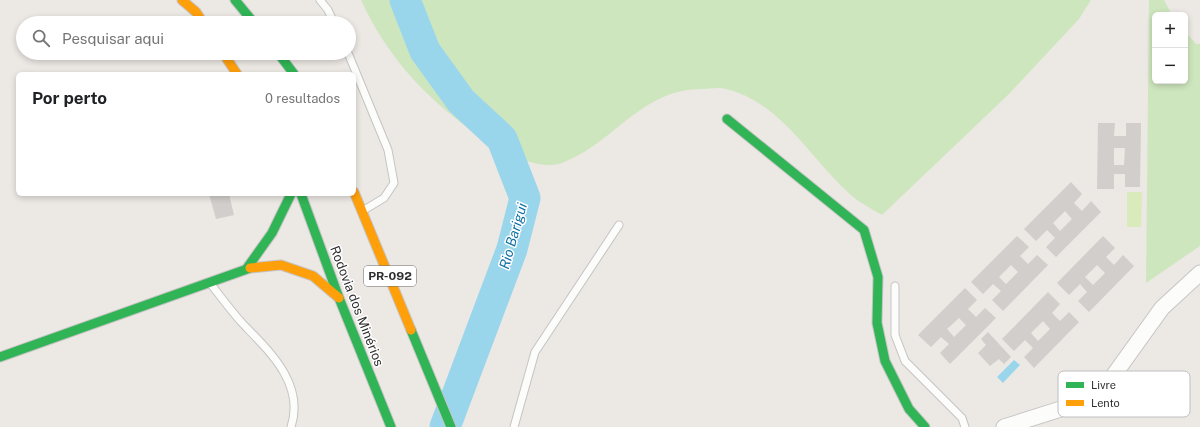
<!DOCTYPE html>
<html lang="pt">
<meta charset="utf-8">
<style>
:root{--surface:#fff;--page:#f6f6f6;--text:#202124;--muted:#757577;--line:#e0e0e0}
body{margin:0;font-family:"Public Sans",sans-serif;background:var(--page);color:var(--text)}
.controls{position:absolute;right:12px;top:12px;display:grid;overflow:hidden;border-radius:6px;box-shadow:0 2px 6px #0003}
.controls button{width:36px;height:36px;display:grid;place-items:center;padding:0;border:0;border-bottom:1px solid var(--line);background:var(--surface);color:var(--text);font:20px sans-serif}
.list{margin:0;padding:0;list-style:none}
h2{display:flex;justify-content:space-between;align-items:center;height:52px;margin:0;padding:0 16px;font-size:17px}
h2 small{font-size:13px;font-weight:400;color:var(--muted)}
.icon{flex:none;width:22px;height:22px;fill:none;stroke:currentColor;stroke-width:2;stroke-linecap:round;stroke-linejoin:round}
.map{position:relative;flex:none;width:1200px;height:427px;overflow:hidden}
.search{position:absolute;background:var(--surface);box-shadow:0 2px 6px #0003;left:16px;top:16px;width:340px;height:44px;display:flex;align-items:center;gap:10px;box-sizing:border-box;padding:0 14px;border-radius:22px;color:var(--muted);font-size:15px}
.panel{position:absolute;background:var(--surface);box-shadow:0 2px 6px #0003;left:16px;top:72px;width:340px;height:124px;border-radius:6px}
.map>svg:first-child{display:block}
.green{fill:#cee6be}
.pitch{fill:#d9eabb}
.water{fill:#99d6ec}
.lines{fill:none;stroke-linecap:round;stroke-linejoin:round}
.river{stroke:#99d6ec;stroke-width:31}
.building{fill:#d1cecb;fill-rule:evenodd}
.lane-casing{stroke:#c5c4c5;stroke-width:9}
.street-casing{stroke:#c5c4c5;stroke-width:17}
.fast-casing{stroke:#c5c4c5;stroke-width:11}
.slow-casing{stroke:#c5c4c5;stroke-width:11}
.lane{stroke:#fcfcfb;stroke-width:7}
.street{stroke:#fcfcfb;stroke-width:15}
.fast{stroke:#30b455;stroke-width:9}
.slow{stroke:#ff9f0a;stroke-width:9}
.labels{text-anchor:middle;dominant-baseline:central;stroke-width:3;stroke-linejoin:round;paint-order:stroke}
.shield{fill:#fff;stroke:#6d6d6d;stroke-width:1}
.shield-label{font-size:12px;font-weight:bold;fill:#2e2e2e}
.street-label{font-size:13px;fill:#2e2e2e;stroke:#fff}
.water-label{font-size:14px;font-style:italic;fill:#0d6fa3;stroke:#fff}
.key{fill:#fff;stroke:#c0c0c0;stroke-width:1}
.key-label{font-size:11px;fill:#2e2e2e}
</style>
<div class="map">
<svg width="1200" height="427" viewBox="0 0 1200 427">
<rect width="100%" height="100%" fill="#ece8e4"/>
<g class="green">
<path d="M361,0H1091L1079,19L1009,94L882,215C872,209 860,203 851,195C811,160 781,102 726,89C719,87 710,89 703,89C640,89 615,143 562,163C521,178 440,109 414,80C393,57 374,29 361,0Z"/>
<path d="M1149,0H1164L1172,15H1155V81H1185V31L1196,44H1200V246L1146,283Z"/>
</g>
<path class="pitch" d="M1127,192H1142L1141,227H1127Z"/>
<path class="water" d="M1014,360L1020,365L1003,383L997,377Z"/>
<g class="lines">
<path class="river" d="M405,0L425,51L461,101L502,139L525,198L512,249L445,427"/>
</g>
<g class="building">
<path d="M1098,123H1115L1114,136H1126V123H1141L1140,187H1125V174H1114V189H1097ZM1114,148H1125L1124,165H1114Z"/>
<path d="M1071,182L1082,194L1074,203L1082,211L1091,201L1101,212L1056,257L1046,247L1055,238L1047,230L1036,241L1024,229ZM1065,211L1072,219L1060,231L1053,223Z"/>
<path d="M209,194H229L234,215L216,219Z"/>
<path d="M1017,236L1029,247L1020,256L1028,264L1037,255L1048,265L1003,311L992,300L1001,291L993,284L983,294L971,282ZM1011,265L1018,272L1006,284L999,277Z"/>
<path d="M1103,236L1115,248L1106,257L1114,265L1123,255L1134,266L1089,312L1078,301L1087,292L1080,284L1069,295L1057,283ZM1097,265L1105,273L1093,285L1085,277Z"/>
<path d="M965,288L977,300L968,309L976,317L985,308L996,318L950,364L940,353L949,344L941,337L931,347L918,335ZM959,318L966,325L954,337L947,329Z"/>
<path d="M1048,292L1060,304L1052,313L1060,321L1069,312L1079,322L1034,368L1024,357L1033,348L1025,340L1014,351L1002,339ZM1043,321L1050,329L1038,341L1031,333Z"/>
<path d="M988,332L1011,357L1004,364L999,359L990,366L978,353L986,345L981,339Z"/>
</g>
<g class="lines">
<g class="lane-casing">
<g id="lane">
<path d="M320,0L328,10L334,23"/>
<path d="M348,53L388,150L394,183L384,198L364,210"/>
<path d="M210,283C221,297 231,311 243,324C270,352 305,384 291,427"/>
<path d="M895,286V335L905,361L962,418L965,427"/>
<path d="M514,427L535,352L619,225"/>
</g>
</g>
<g class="street-casing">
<path id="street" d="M1004,427L1067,407L1111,379L1162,308L1200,273"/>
</g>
<g class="fast-casing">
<g id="fast">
<path d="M235,0L254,23"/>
<path d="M278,53L294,74"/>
<path d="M727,119L864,230L878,277L877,323L885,361L909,409L925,427"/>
<path d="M301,194L339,298L391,427"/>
<path d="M247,268L272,233L291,194"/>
<path d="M411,330L451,427"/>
<path d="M0,357L250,268"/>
</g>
</g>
<g class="slow-casing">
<g id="slow">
<path d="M182,0L196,12L203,23"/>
<path d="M223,53L237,74"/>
<path d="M354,192L411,330"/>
<path d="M250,268L281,265L313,276L339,298"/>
</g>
</g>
<use href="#lane" class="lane"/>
<use href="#street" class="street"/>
<use href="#fast" class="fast"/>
<use href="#slow" class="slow"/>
</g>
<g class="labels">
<rect class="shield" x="364" y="266" width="52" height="20" rx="3"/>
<g class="shield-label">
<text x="390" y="276">PR-092</text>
</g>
<g class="street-label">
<text transform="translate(357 306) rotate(69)">Rodovia dos Minérios</text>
</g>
<g class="water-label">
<text transform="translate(513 236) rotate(-74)">Rio Barigui</text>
</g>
</g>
<rect x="1058" y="371" width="132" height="46" rx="6" class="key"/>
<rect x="1066" y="382" width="18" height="6" fill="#30b455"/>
<rect x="1066" y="400" width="18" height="6" fill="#ff9f0a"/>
<g class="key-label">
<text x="1091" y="389">Livre</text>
<text x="1091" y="407">Lento</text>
</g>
</svg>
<div class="controls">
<button>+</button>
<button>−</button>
</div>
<div class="search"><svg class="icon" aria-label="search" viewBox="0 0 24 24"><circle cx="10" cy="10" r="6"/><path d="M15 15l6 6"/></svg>Pesquisar aqui</div>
<section class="panel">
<h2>Por perto<small>0 resultados</small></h2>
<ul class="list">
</ul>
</section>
</div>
